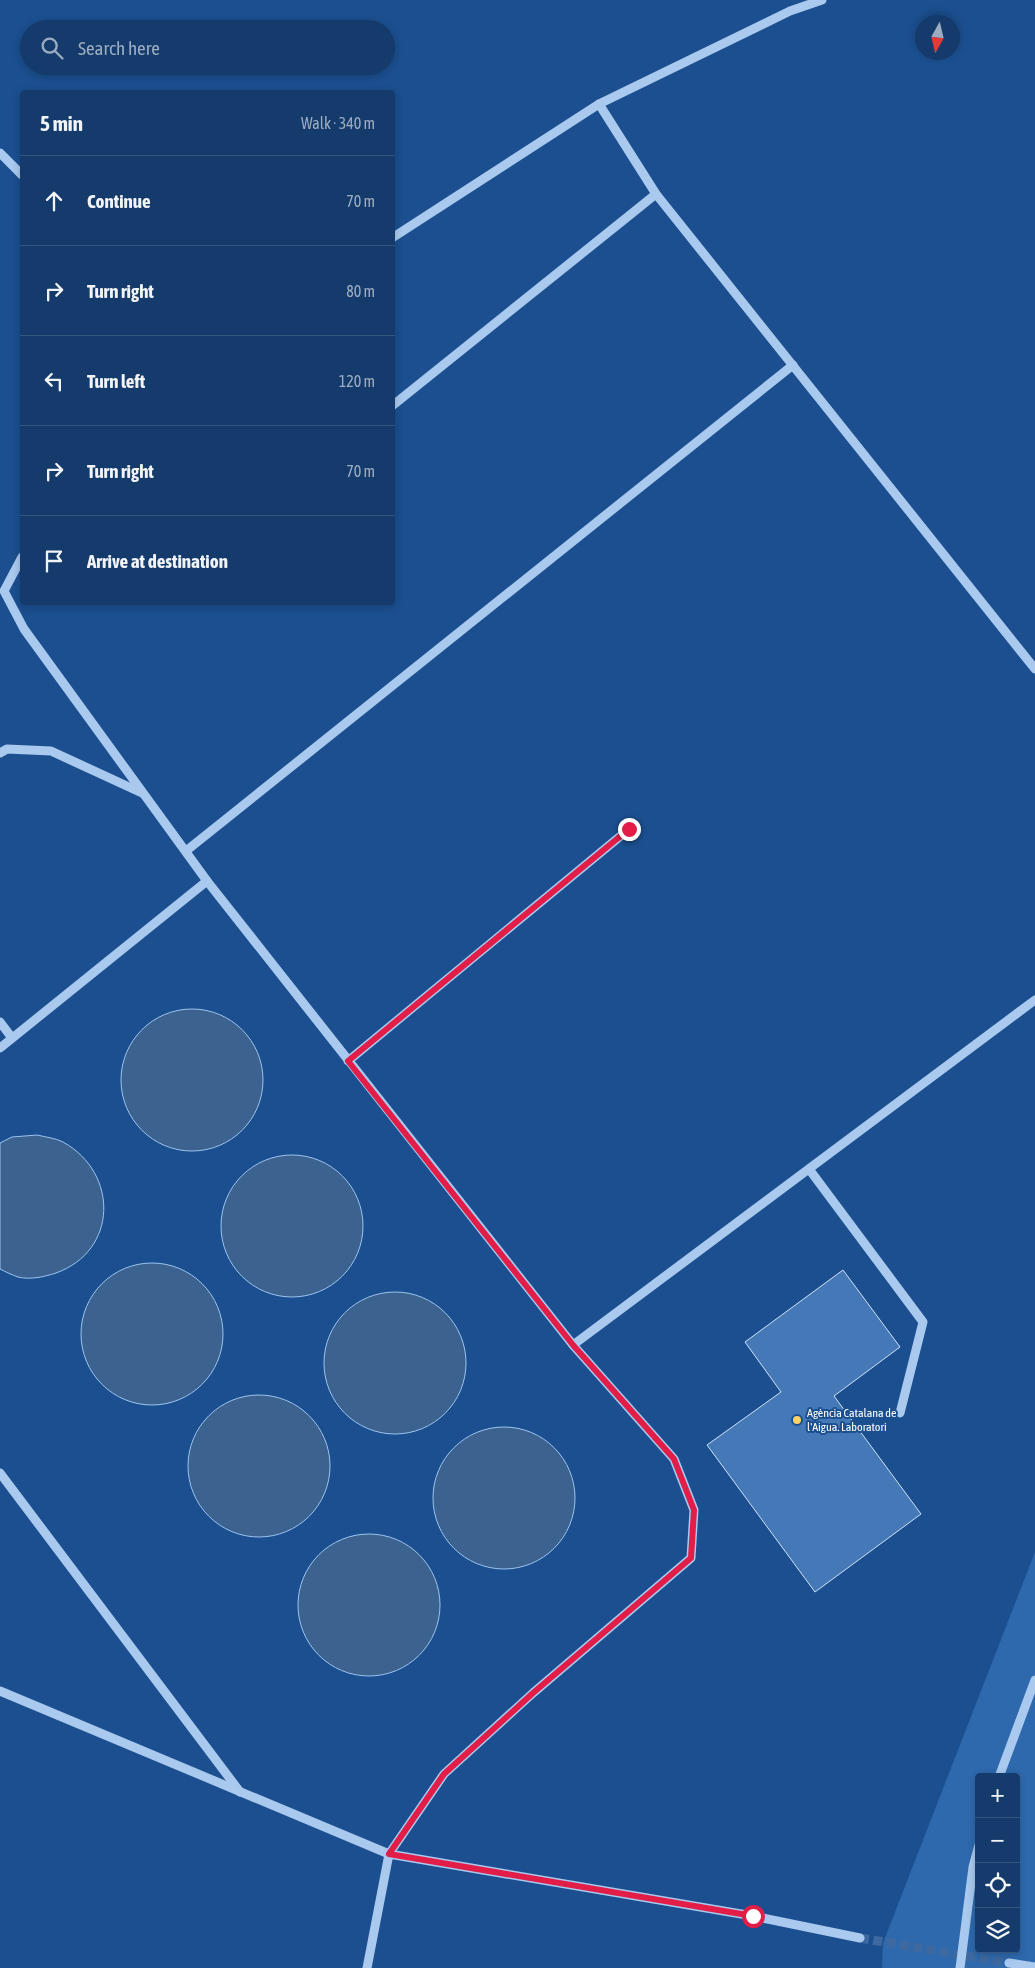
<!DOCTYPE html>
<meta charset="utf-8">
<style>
:root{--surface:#143b6b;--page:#214673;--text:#f1f3f6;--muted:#9dadc1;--line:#33557e}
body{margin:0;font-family:"Asap Condensed",sans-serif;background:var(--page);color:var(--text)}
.controls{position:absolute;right:15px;bottom:15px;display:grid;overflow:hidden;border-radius:5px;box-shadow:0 2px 8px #0003}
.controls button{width:45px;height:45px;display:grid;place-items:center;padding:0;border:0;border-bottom:1px solid var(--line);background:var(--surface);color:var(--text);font:25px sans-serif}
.compass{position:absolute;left:915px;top:15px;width:45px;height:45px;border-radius:50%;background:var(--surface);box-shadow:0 2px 8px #0003;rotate:188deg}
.stop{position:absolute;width:15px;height:15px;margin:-11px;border:4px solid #e11d48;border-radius:50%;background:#fff}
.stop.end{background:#e11d48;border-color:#fff;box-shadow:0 1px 5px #0008}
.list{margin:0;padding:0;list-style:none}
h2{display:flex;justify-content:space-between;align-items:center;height:65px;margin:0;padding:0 20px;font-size:21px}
h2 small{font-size:16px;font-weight:400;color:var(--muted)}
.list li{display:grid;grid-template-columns:32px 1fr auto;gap:15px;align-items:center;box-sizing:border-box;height:90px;padding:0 20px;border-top:1px solid var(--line)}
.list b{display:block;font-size:19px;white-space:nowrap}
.list em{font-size:16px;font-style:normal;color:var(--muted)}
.icon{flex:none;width:28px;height:28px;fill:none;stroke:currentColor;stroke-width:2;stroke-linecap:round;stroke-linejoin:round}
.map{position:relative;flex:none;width:1035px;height:1968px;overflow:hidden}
.search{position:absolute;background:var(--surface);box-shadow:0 2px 8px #0003;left:20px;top:20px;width:375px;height:55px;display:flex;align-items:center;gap:12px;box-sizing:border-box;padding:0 18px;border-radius:28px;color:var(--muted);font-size:19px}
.panel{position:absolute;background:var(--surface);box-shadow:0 2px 8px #0003;left:20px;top:90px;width:375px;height:515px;border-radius:5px}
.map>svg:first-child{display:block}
.green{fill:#2e69ad;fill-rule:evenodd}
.water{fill:#3c6290;stroke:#9cc4f0}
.building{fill:#4478b7;stroke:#cfe3fa}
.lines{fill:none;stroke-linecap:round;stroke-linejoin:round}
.minor-tunnel{stroke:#3d69a0;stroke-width:9;stroke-dasharray:9 4.5;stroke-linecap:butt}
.minor{stroke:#a9c9ee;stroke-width:9}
.route{stroke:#e11d48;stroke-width:6}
.poi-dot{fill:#ffd166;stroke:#1b4f8f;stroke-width:2}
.labels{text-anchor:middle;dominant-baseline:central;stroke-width:4;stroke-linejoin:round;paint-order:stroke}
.poi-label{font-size:12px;fill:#fff;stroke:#1b4f8f;text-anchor:start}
</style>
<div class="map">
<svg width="1035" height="1968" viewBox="0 0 1035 1968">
<rect width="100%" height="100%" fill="#1b4f8f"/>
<path class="green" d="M1035,1552V1968H882L883,1943ZM979,1777H1016V1949H979Z"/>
<g class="water">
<circle cx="192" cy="1080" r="71"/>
<path d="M37,1135C45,1137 55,1138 63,1142C119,1173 118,1251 56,1273C44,1277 30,1280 18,1277C12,1275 6,1272 0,1269V1143L12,1137Z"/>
<circle cx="292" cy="1226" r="71"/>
<circle cx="152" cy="1334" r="71"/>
<circle cx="395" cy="1363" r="71"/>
<circle cx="259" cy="1466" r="71"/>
<circle cx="504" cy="1498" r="71"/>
<circle cx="369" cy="1605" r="71"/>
</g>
<path class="building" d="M843,1270L900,1347L834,1396L921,1514L815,1592L707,1445L781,1392L745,1342Z"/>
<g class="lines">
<path class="minor-tunnel" d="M860,1938L1009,1963"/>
<g class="minor">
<path d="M822,0L790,11L599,104L656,194L1035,669"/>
<path d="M0,153L22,175"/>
<path d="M392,238L599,104"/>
<path d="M392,406L656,194"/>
<path d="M22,557L4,591L24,629L207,881L573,1345"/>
<path d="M0,753L7,749L51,751L142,793"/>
<path d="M186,851L793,365"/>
<path d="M0,1022L12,1038"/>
<path d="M0,1048L207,881"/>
<path d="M348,1061L629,829"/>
<path d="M809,1169L923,1322L900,1413"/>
<path d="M0,1473L240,1792"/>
<path d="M0,1691L389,1854L753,1916L860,1938"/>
<path d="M999,1777L1035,1680"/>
<path d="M1009,1963L1035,1967"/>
<path d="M367,1968L389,1854L444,1774L533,1693L691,1558L694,1510L674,1459L573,1345L1035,1000"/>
<path d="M960,1968L973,1867L979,1845"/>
</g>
</g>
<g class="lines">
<path class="route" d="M629,829L348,1061L573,1345L674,1459L694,1510L691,1558L533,1693L444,1774L389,1854L753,1916"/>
</g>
<circle class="poi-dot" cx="797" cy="1420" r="5"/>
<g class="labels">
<g class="poi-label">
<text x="807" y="1413">Agència Catalana de<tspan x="807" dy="14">l'Aigua. Laboratori</tspan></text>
</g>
</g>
</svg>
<div class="controls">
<button>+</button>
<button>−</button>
<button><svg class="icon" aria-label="locate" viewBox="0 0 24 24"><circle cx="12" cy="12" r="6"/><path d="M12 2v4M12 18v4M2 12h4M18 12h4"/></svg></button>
<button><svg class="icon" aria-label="layers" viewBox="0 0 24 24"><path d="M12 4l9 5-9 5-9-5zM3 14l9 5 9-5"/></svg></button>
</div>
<svg class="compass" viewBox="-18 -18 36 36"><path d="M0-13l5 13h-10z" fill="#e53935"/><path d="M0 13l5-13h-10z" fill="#9dadc1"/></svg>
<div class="stop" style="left:753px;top:1916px"></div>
<div class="stop end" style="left:629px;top:829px"></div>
<div class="search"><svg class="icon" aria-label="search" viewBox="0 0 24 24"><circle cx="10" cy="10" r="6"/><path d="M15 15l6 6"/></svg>Search here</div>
<section class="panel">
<h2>5 min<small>Walk · 340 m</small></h2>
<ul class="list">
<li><svg class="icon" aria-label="ahead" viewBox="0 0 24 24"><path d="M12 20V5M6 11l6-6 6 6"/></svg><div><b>Continue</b></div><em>70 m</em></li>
<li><svg class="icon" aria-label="right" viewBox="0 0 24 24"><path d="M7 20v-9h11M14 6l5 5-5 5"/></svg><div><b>Turn right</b></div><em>80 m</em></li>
<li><svg class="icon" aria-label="left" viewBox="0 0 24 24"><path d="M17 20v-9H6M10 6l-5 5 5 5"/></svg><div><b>Turn left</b></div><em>120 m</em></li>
<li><svg class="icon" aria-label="right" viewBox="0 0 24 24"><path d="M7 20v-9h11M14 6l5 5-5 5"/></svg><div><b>Turn right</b></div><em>70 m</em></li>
<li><svg class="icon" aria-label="arrive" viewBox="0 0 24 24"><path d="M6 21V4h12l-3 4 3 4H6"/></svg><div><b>Arrive at destination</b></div></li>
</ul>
</section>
</div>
